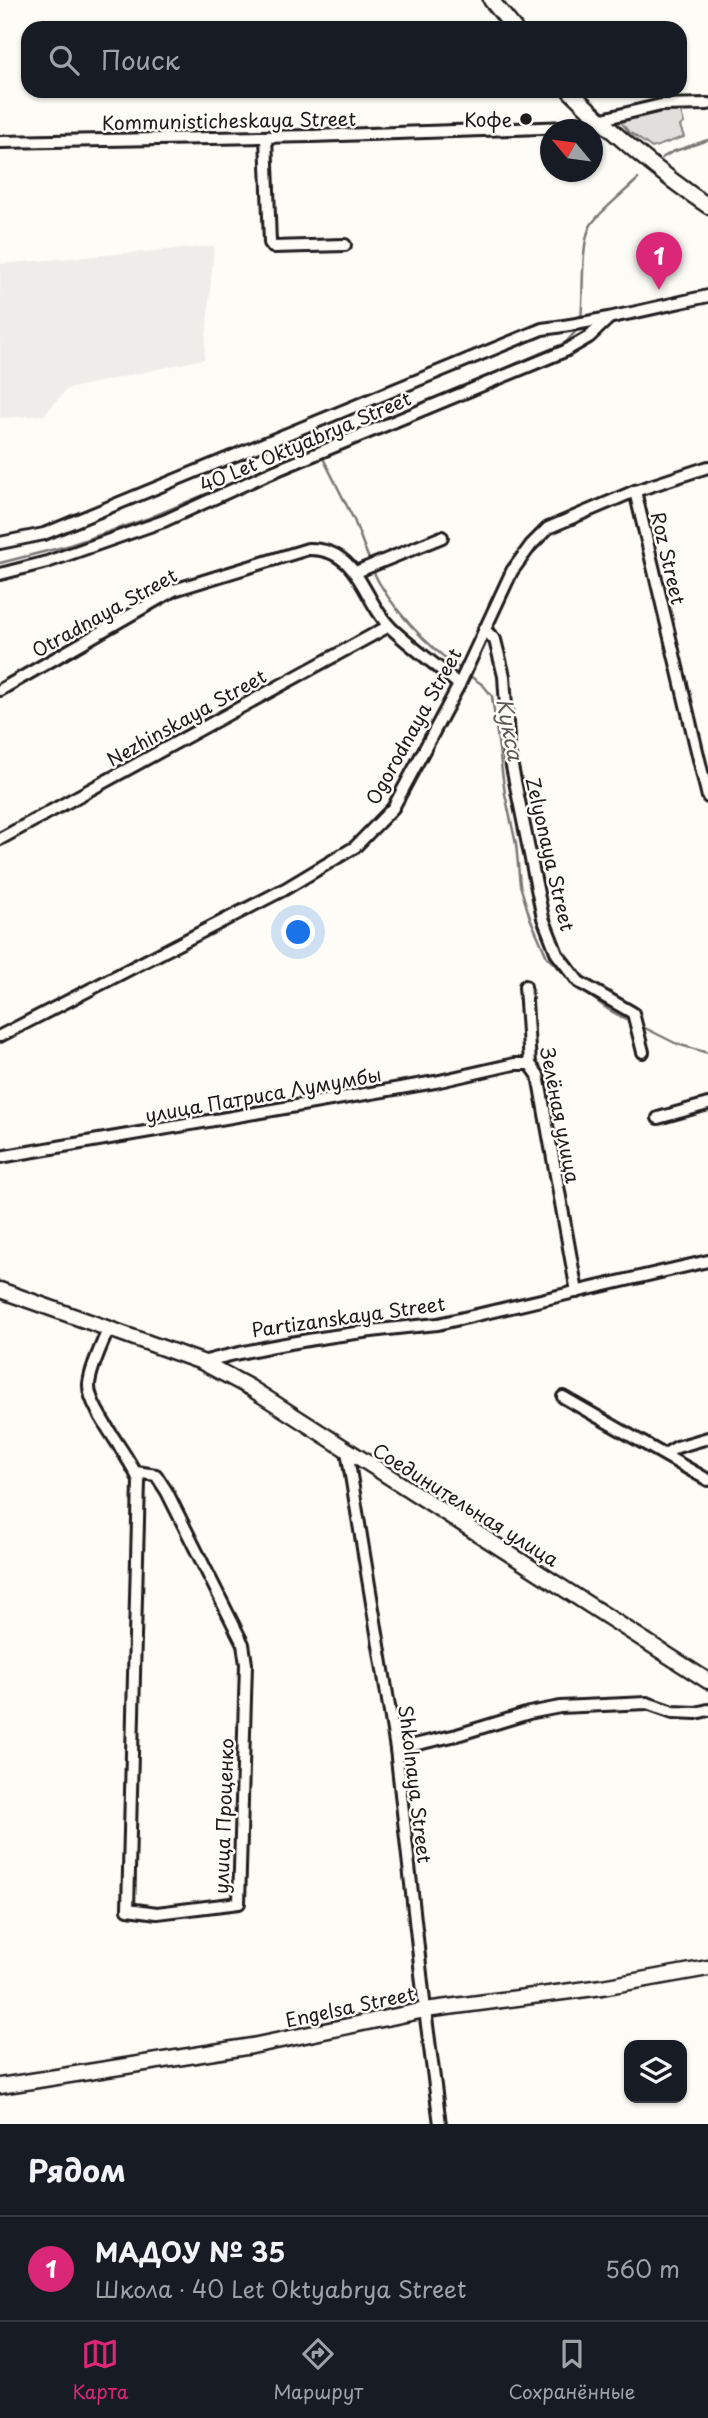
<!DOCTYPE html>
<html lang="ru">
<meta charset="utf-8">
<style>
:root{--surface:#171b24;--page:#20242c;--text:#f1f3f6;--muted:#9ea1a6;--line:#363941;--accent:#db2777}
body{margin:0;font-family:"Playpen Sans",sans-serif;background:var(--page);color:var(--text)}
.controls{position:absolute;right:21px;bottom:21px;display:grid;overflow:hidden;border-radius:14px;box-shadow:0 2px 5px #0004}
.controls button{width:63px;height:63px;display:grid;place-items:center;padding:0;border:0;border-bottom:2px solid var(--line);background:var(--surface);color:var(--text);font:35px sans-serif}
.compass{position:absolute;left:540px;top:119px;width:63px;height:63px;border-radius:50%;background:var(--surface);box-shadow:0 2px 5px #0004;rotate:299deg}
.you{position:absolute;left:299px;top:933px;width:24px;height:24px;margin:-18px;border:5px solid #fff;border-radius:50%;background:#1a73e8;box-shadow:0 0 0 10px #1a73e833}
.badge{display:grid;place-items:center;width:46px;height:46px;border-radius:50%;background:var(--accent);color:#fff;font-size:23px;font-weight:700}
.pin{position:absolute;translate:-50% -58px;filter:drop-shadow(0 2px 4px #0008)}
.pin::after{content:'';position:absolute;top:37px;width:24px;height:21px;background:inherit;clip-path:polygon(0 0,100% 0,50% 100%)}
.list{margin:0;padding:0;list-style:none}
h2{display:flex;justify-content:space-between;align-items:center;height:91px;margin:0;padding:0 28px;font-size:30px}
h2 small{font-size:23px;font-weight:400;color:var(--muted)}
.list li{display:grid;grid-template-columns:46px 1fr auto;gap:21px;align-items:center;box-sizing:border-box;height:105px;padding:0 28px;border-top:2px solid var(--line)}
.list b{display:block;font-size:26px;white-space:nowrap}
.list p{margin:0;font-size:23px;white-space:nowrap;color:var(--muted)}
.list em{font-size:23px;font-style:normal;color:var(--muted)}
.icon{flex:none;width:38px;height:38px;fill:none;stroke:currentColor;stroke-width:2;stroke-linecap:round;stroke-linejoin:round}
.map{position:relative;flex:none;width:708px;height:2124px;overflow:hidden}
.search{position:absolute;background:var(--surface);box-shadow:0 2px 5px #0004;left:21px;right:21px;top:21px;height:77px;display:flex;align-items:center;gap:18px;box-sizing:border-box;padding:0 24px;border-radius:21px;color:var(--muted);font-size:26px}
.sheet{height:196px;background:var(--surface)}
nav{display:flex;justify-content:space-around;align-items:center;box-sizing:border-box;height:98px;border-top:2px solid var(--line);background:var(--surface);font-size:19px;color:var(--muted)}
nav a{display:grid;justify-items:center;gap:4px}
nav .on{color:var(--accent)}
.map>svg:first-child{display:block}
.built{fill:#eeede9}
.green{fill:#e0dfdb;stroke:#7e7e7c;stroke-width:2}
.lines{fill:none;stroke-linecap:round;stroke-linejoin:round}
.stream{stroke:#797876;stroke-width:2.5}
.street-casing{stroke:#1c1c1c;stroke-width:16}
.secondary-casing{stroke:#1c1c1c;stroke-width:19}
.street{stroke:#fdfcf7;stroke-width:10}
.secondary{stroke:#fdfcf7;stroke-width:14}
.poi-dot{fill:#1c1c1c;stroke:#fdfcf7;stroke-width:2.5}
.labels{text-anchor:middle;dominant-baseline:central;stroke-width:5;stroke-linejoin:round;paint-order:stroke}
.poi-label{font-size:19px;fill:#1c1c1c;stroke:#fdfcf7;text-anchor:end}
.street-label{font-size:19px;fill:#1c1c1c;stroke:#fdfcf7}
.water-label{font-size:21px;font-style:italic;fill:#5a5a58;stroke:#fdfcf7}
</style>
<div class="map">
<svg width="708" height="2124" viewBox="0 0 708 2124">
<rect width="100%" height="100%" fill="#fdfcf7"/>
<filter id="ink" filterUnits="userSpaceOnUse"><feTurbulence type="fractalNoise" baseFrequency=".0143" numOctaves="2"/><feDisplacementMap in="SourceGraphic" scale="14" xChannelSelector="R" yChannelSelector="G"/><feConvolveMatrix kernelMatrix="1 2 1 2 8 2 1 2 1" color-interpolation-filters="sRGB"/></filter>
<g filter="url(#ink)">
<path class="built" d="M214,246L204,359L67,389L44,415L0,418V264Z"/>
<path class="green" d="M680,109L684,123L680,126L684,137L652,148L628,131L621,122L627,116Z"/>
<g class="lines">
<g class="stream">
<path d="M662,158L672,152L708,140"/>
<path d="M581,319C584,296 580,243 591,225C597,214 627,190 638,179"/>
<path d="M323,458L354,520L370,562"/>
<path d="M0,563L67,546L149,518L565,343L578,329"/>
<path d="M372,569C389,606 427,647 462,670"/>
<path d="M467,674L483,685L492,696L505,794L516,844L520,885L530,918L547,957L574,983"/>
<path d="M579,988L609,1010L625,1019"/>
<path d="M641,1026L677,1044L708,1053"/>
</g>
<g class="street-casing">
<g id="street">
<path d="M266,137L270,243L273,247L345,245"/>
<path d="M0,142L312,136L569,127L661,105L708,104"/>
<path d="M635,491L708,797"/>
<path d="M0,543L44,534L542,329C598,322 653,308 708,296"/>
<path d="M356,572L442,537"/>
<path d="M0,574L47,562L164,521L265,475L565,351L589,337L608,319"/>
<path d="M484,629L495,640L504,676L509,752L543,918L557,954L579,982L633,1013L643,1052"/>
<path d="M0,690L174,590L308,549C360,548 362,600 391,628C412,648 437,665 459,685"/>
<path d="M0,839L389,626"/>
<path d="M525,986L530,1064L538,1075L577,1292"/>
<path d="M0,1036L285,889L355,847L393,808L459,685L512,571L531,545L548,528L635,491L708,467"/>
<path d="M658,1118L708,1104"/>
<path d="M0,1157L435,1082L514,1064H530"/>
<path d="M109,1327C102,1345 91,1366 89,1384C87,1408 131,1457 139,1481L128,1909L157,1913L239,1903L246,1664L243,1644L167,1492L156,1475L136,1472"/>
<path d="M202,1362C279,1342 359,1331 438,1324L708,1261"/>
<path d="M563,1397L708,1480"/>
<path d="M347,1451L396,1749L425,2010L440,2124"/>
<path d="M665,1454L677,1447L708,1438"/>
<path d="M396,1749L457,1735L529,1713L560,1707L647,1703L673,1712L696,1713L708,1710"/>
</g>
</g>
<g class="secondary-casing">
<g id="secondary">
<path d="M491,0L514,28"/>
<path d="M570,91C613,134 658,172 708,206"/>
<path d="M0,1290L202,1362L249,1387L708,1681"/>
<path d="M0,2086L252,2046L425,2010L602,1987L708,1968"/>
</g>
</g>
<use href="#street" class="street"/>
<use href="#secondary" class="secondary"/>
</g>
</g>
<circle class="poi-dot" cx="526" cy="119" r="7"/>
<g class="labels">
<g class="poi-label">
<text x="512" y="119">Кофе</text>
</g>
<g class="street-label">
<text transform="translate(229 120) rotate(-1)">Kommunisticheskaya Street</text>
<text transform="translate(305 441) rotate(-23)">40 Let Oktyabrya Street</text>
<text transform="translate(669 558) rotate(77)">Roz Street</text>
<text transform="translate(104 612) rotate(-29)">Otradnaya Street</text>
<text transform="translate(186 717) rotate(-29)">Nezhinskaya Street</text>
<text transform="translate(413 726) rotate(-61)">Ogorodnaya Street</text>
<text transform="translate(551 854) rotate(77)">Zelyonaya Street</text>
<text transform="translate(263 1094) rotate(-10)">улица Патриса Лумумбы</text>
<text transform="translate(561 1115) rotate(79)">Зелёная улица</text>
<text transform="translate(348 1316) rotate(-8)">Partizanskaya Street</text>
<text transform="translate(466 1504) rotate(32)">Соединительная улица</text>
<text transform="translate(416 1784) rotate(83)">Shkolnaya Street</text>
<text transform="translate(223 1816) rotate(-88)">улица Проценко</text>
<text transform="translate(350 2006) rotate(-12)">Engelsa Street</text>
</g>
<g class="water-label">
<text transform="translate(511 729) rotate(79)">Кукса</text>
</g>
</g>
</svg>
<div class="controls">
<button><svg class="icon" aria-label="layers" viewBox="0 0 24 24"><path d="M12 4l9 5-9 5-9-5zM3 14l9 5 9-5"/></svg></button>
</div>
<svg class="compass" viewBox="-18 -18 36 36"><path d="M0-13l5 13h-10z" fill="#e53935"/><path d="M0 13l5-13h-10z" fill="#9ea1a6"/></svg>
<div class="you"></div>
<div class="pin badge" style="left:659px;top:290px">1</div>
<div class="search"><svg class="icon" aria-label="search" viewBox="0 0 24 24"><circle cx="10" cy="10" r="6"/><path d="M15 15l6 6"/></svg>Поиск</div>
</div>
<section class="sheet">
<h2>Рядом<small></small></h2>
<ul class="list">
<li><span class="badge">1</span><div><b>МАДОУ № 35</b><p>Школа · 40 Let Oktyabrya Street</p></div><em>560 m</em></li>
</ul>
</section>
<nav>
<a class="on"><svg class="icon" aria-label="map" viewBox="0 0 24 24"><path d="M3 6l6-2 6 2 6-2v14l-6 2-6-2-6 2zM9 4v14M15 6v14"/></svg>Карта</a>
<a><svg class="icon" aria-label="directions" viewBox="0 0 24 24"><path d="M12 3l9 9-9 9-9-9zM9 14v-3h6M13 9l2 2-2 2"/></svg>Маршрут</a>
<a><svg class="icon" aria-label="saved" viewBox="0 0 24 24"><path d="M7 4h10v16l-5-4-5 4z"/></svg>Сохранённые</a>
</nav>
